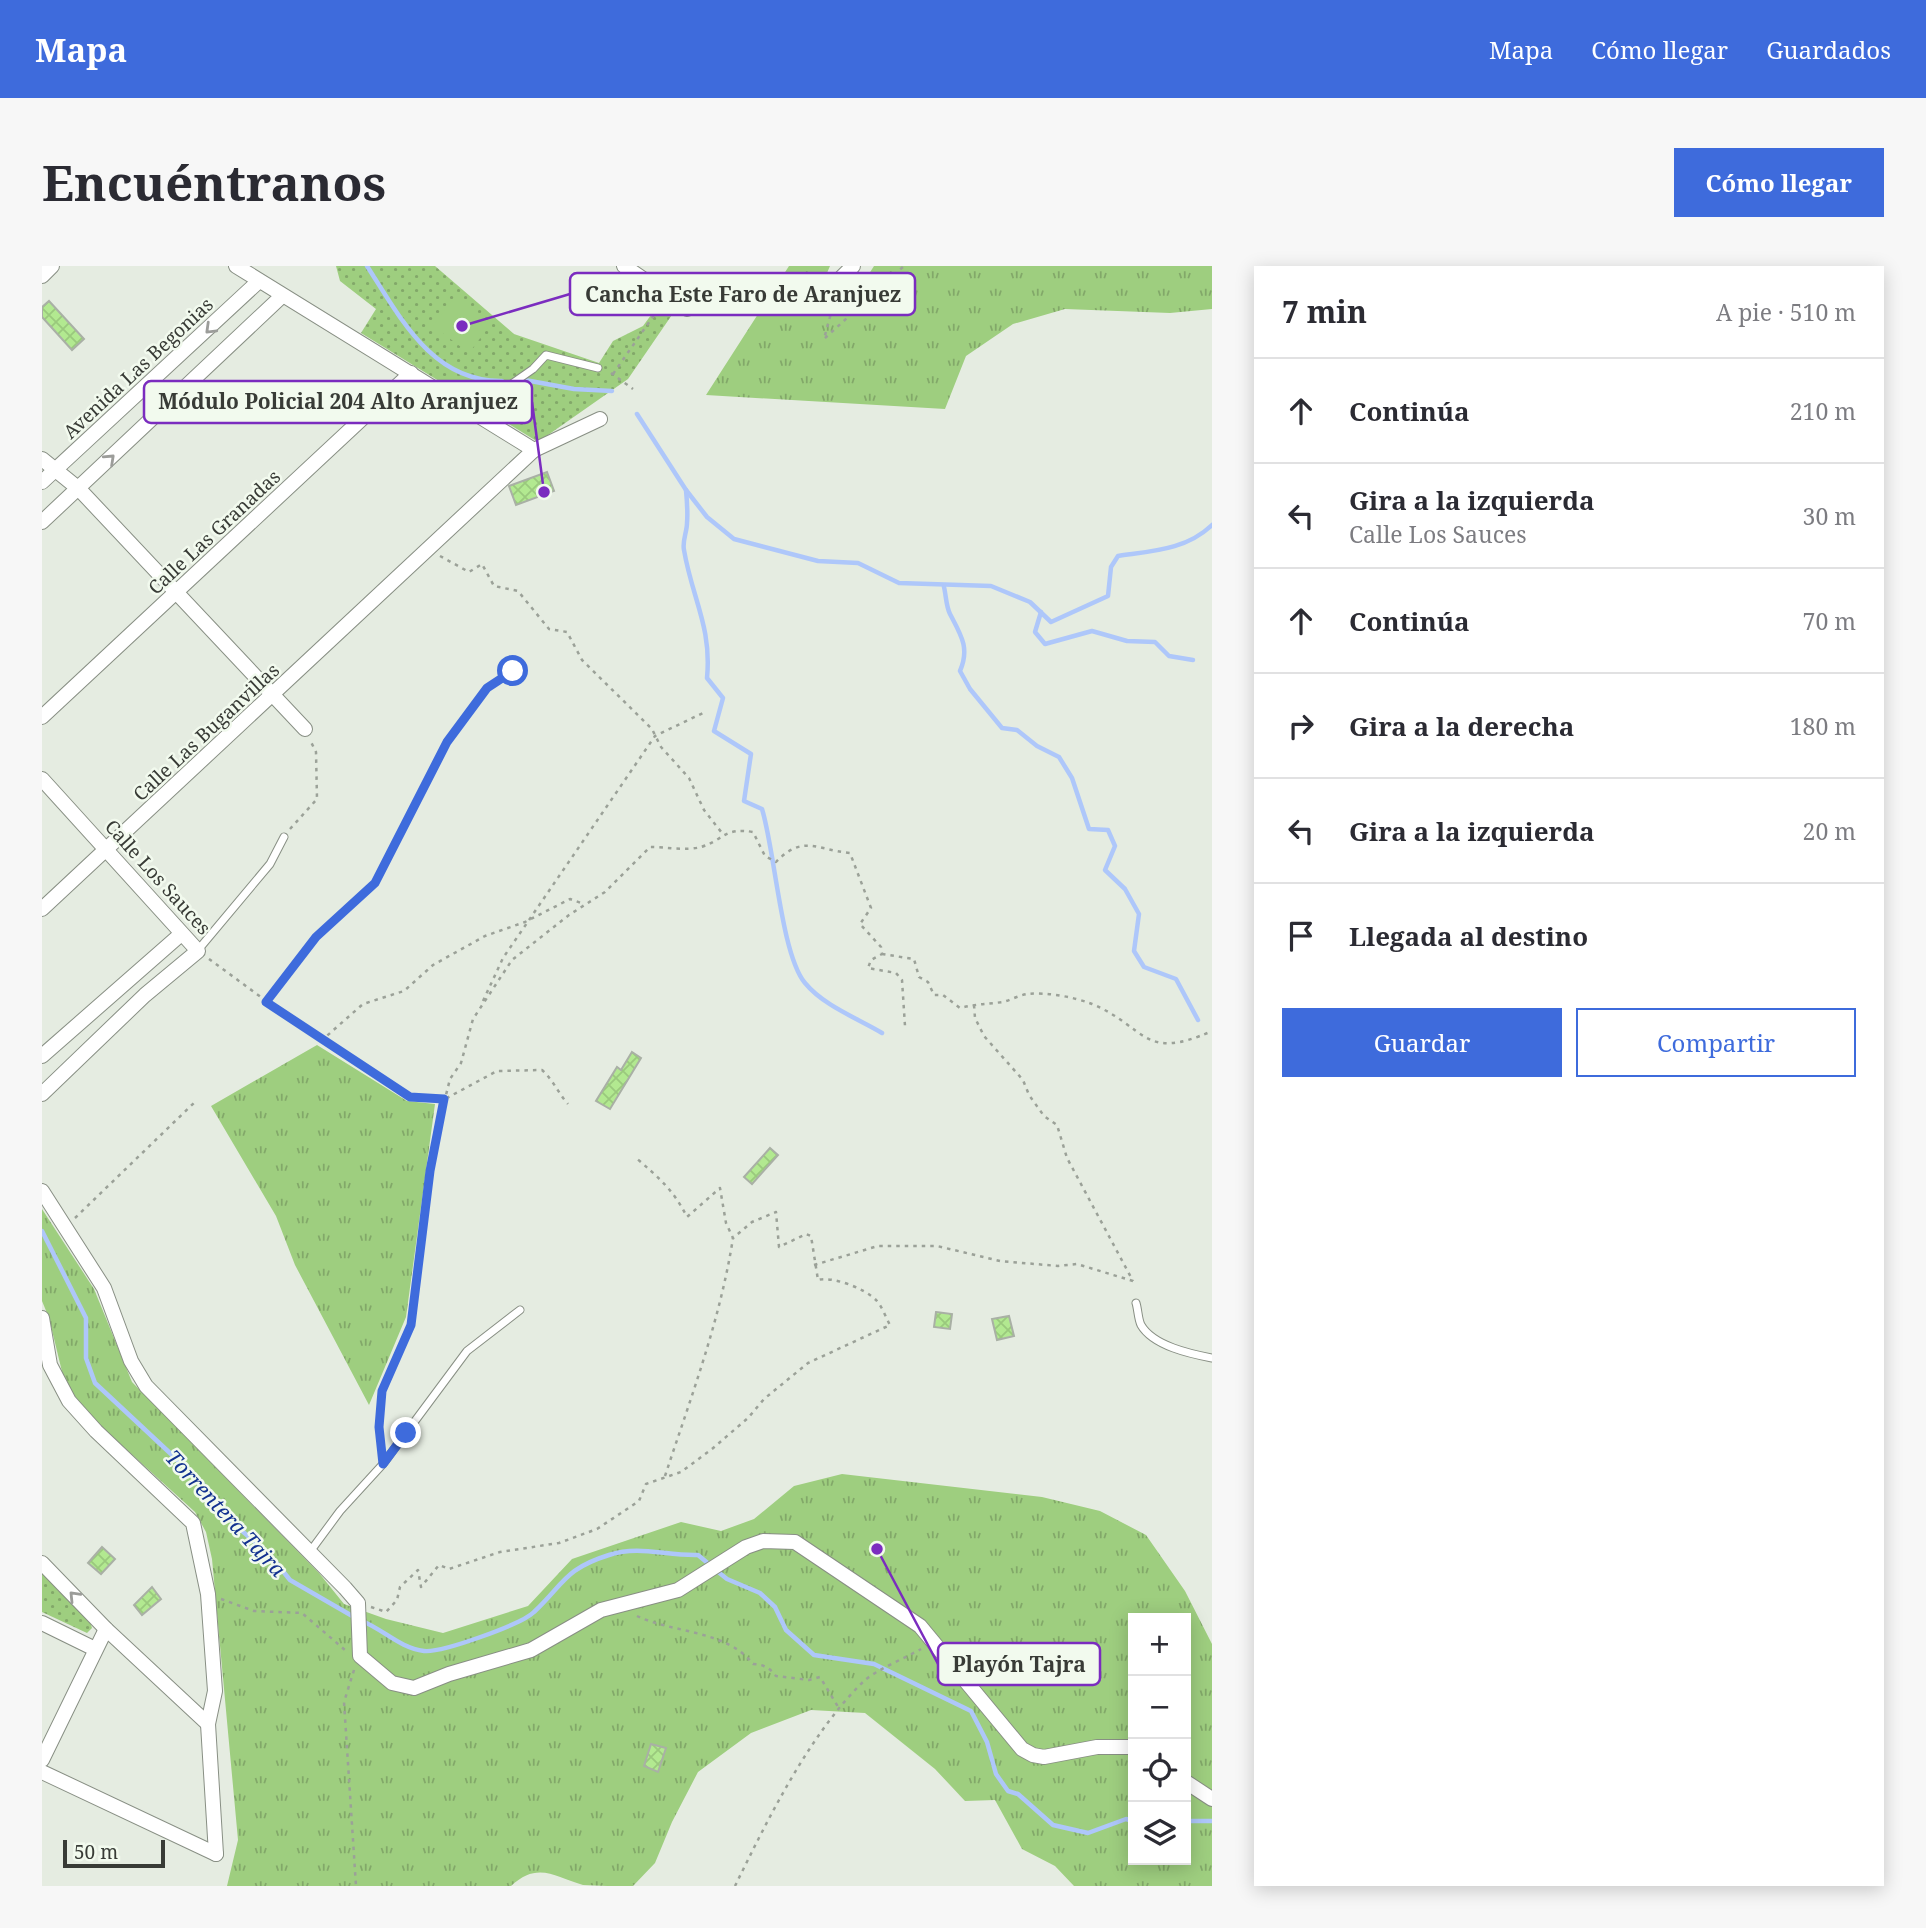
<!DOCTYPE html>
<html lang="es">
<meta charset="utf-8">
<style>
:root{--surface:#fff;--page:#f7f7f7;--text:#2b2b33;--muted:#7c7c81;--line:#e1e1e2;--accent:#3e6bdc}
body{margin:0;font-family:"Noto Serif",serif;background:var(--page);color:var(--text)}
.controls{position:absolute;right:21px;bottom:21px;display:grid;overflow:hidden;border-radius:0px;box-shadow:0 4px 18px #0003}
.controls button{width:63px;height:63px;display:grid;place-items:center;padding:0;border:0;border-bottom:2px solid var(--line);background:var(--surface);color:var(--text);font:35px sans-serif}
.scale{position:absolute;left:21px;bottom:18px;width:102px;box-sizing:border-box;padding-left:7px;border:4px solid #383b36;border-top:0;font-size:19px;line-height:24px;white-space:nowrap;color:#383b36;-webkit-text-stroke:5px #f2faee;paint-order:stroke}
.stop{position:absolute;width:21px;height:21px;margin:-16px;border:5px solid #3e6bdc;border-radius:50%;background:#fff}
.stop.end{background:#3e6bdc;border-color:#fff;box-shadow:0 2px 7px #0008}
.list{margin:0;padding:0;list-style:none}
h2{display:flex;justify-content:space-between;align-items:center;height:91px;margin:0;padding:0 28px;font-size:30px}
h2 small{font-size:23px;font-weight:400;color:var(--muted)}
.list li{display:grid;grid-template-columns:46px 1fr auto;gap:21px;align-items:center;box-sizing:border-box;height:105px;padding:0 28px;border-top:2px solid var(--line)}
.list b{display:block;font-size:26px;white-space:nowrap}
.list p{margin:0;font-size:23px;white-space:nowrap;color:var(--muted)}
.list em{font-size:23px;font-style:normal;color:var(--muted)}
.actions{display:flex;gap:14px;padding:21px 28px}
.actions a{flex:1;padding:16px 0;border:2px solid var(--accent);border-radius:0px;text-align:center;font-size:24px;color:var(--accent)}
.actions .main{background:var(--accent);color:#fff}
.icon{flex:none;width:38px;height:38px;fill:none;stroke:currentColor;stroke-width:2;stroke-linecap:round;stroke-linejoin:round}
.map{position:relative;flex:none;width:1170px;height:1620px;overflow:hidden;border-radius:0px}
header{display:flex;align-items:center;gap:42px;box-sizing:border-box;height:98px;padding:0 35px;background:var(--accent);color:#fff}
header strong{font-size:33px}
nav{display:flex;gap:38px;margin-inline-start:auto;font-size:24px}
.intro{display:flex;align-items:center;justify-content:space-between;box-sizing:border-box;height:168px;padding:0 42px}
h1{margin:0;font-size:49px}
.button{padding:18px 32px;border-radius:0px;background:var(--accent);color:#fff;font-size:24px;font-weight:700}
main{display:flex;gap:42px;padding:0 42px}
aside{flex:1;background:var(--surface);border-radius:0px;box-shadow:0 4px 18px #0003}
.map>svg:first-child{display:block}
.grass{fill:url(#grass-tufts);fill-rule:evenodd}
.park{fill:url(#park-dots)}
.pitch{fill:#9ece7f}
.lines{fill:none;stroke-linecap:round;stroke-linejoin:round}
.stream{stroke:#aec7fa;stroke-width:4.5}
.building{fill:url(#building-cross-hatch);stroke:#a9b0a5;stroke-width:2}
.service-casing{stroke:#888f84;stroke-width:9}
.minor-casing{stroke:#888f84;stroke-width:16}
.path{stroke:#9ba198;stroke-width:2.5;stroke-dasharray:3.5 5;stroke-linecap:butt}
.service{stroke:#fff;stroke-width:7}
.minor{stroke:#fff;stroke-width:14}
.oneway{stroke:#9c9d9a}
.route{stroke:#3e6bdc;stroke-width:9}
.labels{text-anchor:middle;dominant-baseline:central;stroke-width:5;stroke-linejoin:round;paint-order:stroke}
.street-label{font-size:19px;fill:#383b36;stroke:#f2faee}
.water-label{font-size:21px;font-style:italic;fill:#133290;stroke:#f2faee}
.leader{fill:none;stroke:#7b2cbf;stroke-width:2.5}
.callout-dot{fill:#7b2cbf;stroke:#f2faee;stroke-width:2.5}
.callout{fill:#f2faee;stroke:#7b2cbf;stroke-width:2.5}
.callout-label{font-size:21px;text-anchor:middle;font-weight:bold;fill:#383b36}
</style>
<header>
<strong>Mapa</strong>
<nav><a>Mapa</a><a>Cómo llegar</a><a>Guardados</a></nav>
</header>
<div class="intro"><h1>Encuéntranos</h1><a class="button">Cómo llegar</a></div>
<main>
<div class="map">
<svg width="1170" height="1620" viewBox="0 0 1170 1620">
<defs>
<pattern id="grass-tufts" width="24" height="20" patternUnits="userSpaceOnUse" patternTransform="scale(1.75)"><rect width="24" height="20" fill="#9ece7f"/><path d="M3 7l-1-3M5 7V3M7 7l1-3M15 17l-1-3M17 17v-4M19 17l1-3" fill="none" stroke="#82a869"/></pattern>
<pattern id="park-dots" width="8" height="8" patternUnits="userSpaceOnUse" patternTransform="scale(1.75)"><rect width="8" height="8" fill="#9ece7f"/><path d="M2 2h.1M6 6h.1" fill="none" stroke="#82a869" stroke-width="1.8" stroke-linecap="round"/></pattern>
<pattern id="building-cross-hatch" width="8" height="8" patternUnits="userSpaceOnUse" patternTransform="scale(1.75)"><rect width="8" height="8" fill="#b2e990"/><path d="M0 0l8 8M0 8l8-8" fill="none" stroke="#9ac97d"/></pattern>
</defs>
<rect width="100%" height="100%" fill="#e5ece1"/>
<g class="grass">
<path d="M747,0H788L776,28C806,46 817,24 832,0H1170V43L1128,47L1023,43L971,58L924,90L903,143L664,129Z"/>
<path d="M275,779L365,835L393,838L364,1051L327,1139L253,999L234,950L169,840Z"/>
<path d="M0,943L52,1023L90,1116L277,1307L302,1338L344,1353L401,1367L486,1340L530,1293L639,1256L679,1265L712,1253L752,1220L800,1208L1000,1231L1058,1245L1104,1269L1143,1325L1170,1378V1620H1032L1013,1600L980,1583L953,1534L923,1535L893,1503L823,1447L769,1444L709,1467L656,1506L630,1556L613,1597L591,1620C576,1620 555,1620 541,1619C513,1611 496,1595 469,1620H185L196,1574L170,1293L164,1266L153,1246L52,1154L23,1118L7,1052L0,1035ZM1091,1352H1144V1594H1091Z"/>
</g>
<g class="park">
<path d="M294,0H393L472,68L557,97L571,75L601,60L620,34L634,43L586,113L496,176L319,67L334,43L298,15Z"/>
<path d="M0,1307L48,1355L50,1362L45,1367L0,1346Z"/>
</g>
<path class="pitch" d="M412,32L448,59L427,87L391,60Z"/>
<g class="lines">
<g class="stream">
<path d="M325,0C358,51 390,116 460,115"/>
<path d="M483,114L532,123L570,125"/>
<path d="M595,148L644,224L665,251L692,273L776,295L816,297L857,317L949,320L988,336L1009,356L1066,330L1069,301L1076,290C1110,285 1144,284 1170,259"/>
<path d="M644,224C645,235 646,246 645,257C645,266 640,275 642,284C650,332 670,361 665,412L681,432L672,465L709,488L702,535L720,543C733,585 739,688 763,717C782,740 815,752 840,767"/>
<path d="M902,321C904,329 904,340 908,348C919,369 928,382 918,405L928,423L960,462L975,464L995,480L1017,491L1030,512L1047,563L1066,564L1073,580L1063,604L1083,623L1097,648L1092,685L1102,701L1134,713L1156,754"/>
<path d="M999,346L993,366L1003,378L1050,365L1085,375L1113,376L1127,390L1151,394"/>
<path d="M0,965L44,1052V1092L53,1117L159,1216L192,1258L228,1289L248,1314L312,1351"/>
<path d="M675,1305L685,1313L718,1327L733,1341L744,1364L772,1389L832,1398L929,1445L945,1476L954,1508L966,1525L976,1528L1011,1559L1046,1567L1084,1553L1091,1555"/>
<path d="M320,1355C342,1364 358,1382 382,1385C400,1387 480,1358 492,1346C522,1318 522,1303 567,1289C598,1279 623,1290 656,1289L668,1299"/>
<path d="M1144,1555H1170"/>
</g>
</g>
<g class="building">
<path d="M7,35L42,73L30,84L0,51V41Z"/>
<path d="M505,206L512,225L474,239L467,220Z"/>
<path d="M590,786L599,792L568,843L554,835L575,801L579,804Z"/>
<path d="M728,882L736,889L710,918L702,911Z"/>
<path d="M894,1046L910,1048L908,1063L892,1061Z"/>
<path d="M967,1050L972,1070L955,1074L950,1053Z"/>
<path d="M60,1281L73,1293L59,1308L46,1297Z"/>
<path d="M110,1321L119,1333L100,1349L92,1339Z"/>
<path d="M609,1478L624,1482L616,1506L602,1500Z"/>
</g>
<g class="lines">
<g class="service-casing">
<g id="service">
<path d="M431,145L491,103L504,89L556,102"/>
<path d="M156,684L228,598L242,571"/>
<path d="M1094,1037C1096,1043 1096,1053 1099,1059C1111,1080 1149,1088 1170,1092"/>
<path d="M267,1287L298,1245L341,1198L425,1085L478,1044"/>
</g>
</g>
<g class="minor-casing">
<g id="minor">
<path d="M194,0L492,184"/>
<path d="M582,0L645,43"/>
<path d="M0,10L10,0"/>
<path d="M799,12L811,0"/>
<path d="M0,193L37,223L263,463"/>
<path d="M0,216L217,15"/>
<path d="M0,256L240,30"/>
<path d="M0,451L369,107"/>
<path d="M0,513L156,685L103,729L0,828"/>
<path d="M0,643L492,184L558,153"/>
<path d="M0,790L138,669"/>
<path d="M0,925L62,1022L89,1095L104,1120L303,1322L316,1337L318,1390L350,1417L372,1422L407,1408L489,1384L559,1344L636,1324L704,1281L721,1275L753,1276L878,1360L980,1483L991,1489L1002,1491L1055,1481H1091"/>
<path d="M0,1052L8,1099L27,1135L54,1165L151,1257L166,1328L173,1425L166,1458L174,1588"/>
<path d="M0,1297L64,1363L166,1458"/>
<path d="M0,1357L53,1383"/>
<path d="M0,1494L64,1363"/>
<path d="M0,1506L174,1588"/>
<path d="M1144,1516L1170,1533"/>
</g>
</g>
<g class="path">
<path d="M795,25L782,73L862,0"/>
<path d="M569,107L591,123"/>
<path d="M571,108L617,42"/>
<path d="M398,290L427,306L440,298L452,320L476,325L507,363L525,366L540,394L610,463L619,481L647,512L662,544L680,567"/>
<path d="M248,563L275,533L274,486L269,476"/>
<path d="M840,688L872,693L877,711L886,716L892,729H901L918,742C933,738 946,738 961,736C969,734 977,729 986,728C1005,726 1032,731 1050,738C1105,761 1100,796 1170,765"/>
<path d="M167,693L279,775L368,831L403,833L455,805L500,804C512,815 516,827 526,838"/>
<path d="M441,735L461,692L613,470L663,446"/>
<path d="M224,736L274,671L333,617L405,476L445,422L471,405"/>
<path d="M932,739L933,752L942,770L981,814L987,829L1002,850L1015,859L1025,892L1091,1015"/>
<path d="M279,775L321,738L362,725L391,699L443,670L483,656L528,633L542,638"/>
<path d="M33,952L155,834"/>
<path d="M772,999L836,980H895L958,995L1016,1000L1035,998L1091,1015"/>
<path d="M339,1185L337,1161L340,1125L368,1059L389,905L403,833L408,813L419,797L431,753L470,694L527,649L563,626L608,581C623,581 645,585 659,581C682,574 682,561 711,566L723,590L734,596C761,568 775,584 808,587L829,642L818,658L839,681L840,688L829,694L826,702L854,707L860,714L863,760"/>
<path d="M623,1210C649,1131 678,1055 691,972"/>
<path d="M179,1333L212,1345L260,1347L303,1384"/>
<path d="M329,1341L344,1346L355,1334L358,1321L376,1304L379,1321L397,1299L407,1303L458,1286L517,1277L555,1263L597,1235L604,1218L639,1206L670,1183L706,1152L722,1133L766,1097L848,1059C844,1052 840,1040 834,1034C822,1022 790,1010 776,1014L769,970L764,968L737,981L734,946L710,956L691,972L684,957L678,922L645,951C631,923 616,911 593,891"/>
<path d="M595,1350C630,1367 685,1364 711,1398C721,1398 728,1402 734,1410L767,1414L778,1411L798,1444"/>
<path d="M312,1404L302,1436L314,1620"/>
<path d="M693,1620C726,1553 768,1467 822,1415C834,1404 863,1392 879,1383"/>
</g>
<use href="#service" class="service"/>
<use href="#minor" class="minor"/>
</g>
<defs><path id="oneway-chevron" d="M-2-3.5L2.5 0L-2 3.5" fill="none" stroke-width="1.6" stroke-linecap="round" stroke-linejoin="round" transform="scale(1.75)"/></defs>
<g class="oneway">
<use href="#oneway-chevron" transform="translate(168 63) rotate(136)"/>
<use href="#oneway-chevron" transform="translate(68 193) rotate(-43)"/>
<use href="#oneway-chevron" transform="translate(32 1330) rotate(-134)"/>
</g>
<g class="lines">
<path class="route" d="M364,1167L341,1198L337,1161L340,1125L369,1059L388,905L402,833L368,831L224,736L274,671L333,617L405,476L445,422L471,405"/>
</g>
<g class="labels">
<g class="street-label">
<text transform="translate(96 102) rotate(-43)">Avenida Las Begonias</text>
<text transform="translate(172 266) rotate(-43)">Calle Las Granadas</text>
<text transform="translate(164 466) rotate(-43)">Calle Las Buganvillas</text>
<text transform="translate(116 611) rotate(48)">Calle Los Sauces</text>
</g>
<g class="water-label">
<text transform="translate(184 1247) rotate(47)">Torrentera Tajra</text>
</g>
</g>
<path class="leader" d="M420 60L528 28M502 226L490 136M835 1283L896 1398"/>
<g class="callout-dot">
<circle cx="420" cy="60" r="7"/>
<circle cx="502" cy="226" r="7"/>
<circle cx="835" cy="1283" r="7"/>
</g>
<g class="callout">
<rect x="528" y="7" width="345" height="42" rx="7"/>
<rect x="102" y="115" width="388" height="42" rx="7"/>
<rect x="896" y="1377" width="162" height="42" rx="7"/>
</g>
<g class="callout-label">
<text x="701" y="36">Cancha Este Faro de Aranjuez</text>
<text x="296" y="143">Módulo Policial 204 Alto Aranjuez</text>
<text x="977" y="1406">Playón Tajra</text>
</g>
</svg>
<div class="controls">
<button>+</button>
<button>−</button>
<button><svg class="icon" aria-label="locate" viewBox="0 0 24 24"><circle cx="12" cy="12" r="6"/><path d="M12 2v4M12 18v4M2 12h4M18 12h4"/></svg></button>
<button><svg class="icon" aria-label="layers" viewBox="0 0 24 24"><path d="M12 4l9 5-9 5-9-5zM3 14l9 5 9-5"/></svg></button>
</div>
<div class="scale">50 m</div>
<div class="stop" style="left:471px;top:405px"></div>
<div class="stop end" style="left:364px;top:1167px"></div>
</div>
<aside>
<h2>7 min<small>A pie · 510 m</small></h2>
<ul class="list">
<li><svg class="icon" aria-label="ahead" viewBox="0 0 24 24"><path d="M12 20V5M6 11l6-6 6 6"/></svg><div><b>Continúa</b></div><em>210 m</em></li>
<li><svg class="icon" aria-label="left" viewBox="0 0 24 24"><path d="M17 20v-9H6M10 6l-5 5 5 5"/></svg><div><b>Gira a la izquierda</b><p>Calle Los Sauces</p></div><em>30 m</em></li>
<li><svg class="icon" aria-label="ahead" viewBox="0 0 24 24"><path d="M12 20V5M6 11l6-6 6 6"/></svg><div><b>Continúa</b></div><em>70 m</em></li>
<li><svg class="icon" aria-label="right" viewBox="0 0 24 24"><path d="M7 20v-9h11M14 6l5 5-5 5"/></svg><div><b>Gira a la derecha</b></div><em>180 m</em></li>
<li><svg class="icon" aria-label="left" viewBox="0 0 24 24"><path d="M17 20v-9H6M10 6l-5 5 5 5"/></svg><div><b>Gira a la izquierda</b></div><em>20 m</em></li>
<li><svg class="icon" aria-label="arrive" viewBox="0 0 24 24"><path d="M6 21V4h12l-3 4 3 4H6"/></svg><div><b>Llegada al destino</b></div></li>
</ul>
<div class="actions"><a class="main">Guardar</a><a>Compartir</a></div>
</aside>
</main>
